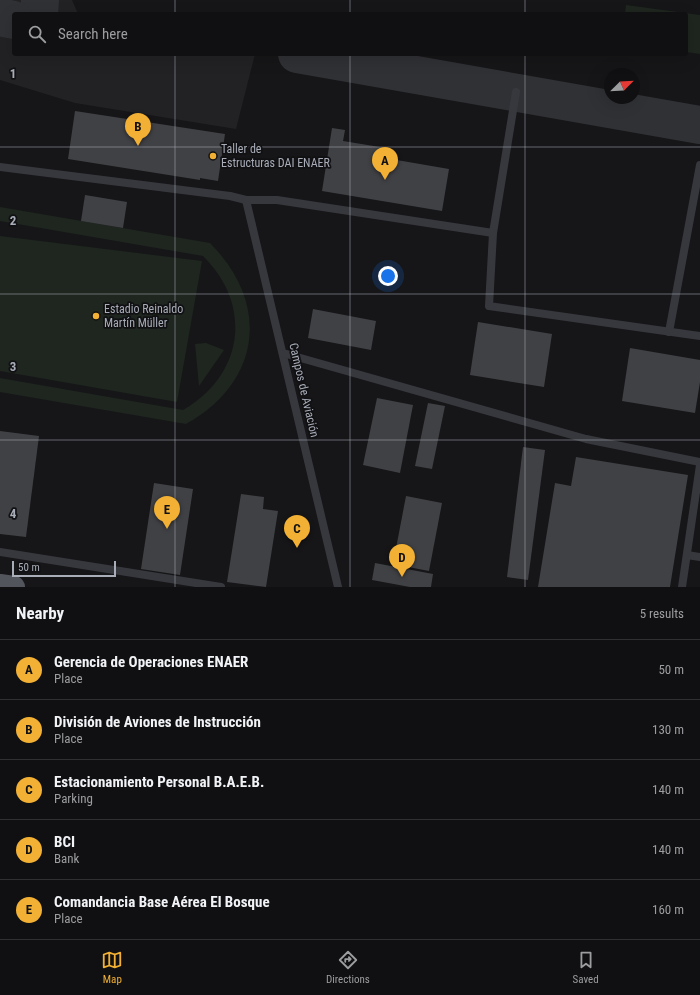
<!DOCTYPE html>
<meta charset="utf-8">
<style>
:root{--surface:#101012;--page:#1e1e20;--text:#f1f3f6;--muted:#9c9d9f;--line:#303032;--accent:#f2b134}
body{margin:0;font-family:"Roboto Condensed",sans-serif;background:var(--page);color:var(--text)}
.compass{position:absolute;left:604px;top:68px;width:36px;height:36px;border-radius:50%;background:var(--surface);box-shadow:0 4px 16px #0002;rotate:66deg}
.scale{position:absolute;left:12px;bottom:10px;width:104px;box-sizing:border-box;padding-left:4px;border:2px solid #a8adb8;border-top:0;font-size:11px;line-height:14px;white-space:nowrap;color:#a8adb8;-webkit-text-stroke:3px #111113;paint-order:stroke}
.you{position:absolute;left:388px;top:276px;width:14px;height:14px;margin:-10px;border:3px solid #fff;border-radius:50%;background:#1a73e8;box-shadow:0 0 0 6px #1a73e833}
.badge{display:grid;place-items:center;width:26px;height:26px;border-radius:50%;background:var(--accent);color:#111;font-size:13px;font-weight:700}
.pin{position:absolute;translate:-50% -33px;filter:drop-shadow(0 1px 2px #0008)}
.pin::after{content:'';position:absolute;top:21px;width:14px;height:12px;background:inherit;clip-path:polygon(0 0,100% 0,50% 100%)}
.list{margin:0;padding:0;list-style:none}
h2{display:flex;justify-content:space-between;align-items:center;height:52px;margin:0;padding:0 16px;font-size:17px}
h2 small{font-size:13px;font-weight:400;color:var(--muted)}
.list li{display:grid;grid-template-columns:26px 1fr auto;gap:12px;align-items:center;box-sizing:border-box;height:60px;padding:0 16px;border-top:1px solid var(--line)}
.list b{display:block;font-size:15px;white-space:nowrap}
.list p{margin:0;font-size:13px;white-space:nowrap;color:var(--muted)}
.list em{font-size:13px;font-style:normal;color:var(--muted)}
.icon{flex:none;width:22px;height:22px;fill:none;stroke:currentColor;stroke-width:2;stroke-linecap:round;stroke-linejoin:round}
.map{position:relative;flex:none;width:700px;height:587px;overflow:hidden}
.search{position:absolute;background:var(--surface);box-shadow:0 4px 16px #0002;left:12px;right:12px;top:12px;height:44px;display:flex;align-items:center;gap:10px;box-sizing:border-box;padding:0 14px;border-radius:4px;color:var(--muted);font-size:15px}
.sheet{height:352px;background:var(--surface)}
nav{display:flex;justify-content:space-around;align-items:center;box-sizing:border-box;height:56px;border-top:1px solid var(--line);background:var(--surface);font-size:11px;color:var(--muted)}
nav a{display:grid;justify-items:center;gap:2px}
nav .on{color:var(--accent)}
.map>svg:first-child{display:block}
.built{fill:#222225}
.green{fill:#1e261f}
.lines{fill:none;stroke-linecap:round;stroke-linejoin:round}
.taxiway{stroke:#303135;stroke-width:38}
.building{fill:#404145}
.service{stroke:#37383d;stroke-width:8}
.primary{stroke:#53555c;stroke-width:22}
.grid{fill:none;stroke:#a8adb8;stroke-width:1;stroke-opacity:0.55}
.poi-dot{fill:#f2b134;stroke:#111113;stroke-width:1.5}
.labels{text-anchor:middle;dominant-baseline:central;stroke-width:3.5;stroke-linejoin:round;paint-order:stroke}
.poi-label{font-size:12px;fill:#a8adb8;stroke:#111113;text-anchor:start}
.street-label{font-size:12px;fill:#a8adb8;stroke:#111113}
.grid-label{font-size:13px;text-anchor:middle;font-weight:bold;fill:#a8adb8;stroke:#111113;stroke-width:3.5;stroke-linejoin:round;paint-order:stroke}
</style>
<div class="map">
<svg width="700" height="587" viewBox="0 0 700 587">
<rect width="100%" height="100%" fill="#161618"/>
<path class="built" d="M0,0H72L78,14H14V54H255L236,129L75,103L0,80Z"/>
<g class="green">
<path d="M626,5L700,15V54L686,52V14H625Z"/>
<path d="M0,207L210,243C271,304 261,382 186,424L0,392V378L183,410C244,375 253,305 203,256L0,221Z"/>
<path d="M0,236L202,261L177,402L0,371Z"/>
<path d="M206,343L224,350L199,386L195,344Z"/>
</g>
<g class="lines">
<g class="taxiway">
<path d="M39,14L40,0"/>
<path d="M0,17L14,20"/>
<path d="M297,54L700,125"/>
</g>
</g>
<g class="building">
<path d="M75,111L225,134L218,181L200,178V180L68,159Z"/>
<path d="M332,128L345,130L343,141L386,148L385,158L449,169L442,211L322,191Z"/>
<path d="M85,195L127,202L123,228L81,221Z"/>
<path d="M313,309L376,321L371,350L308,338Z"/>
<path d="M478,322L552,334L544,387L470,375Z"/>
<path d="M630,348L700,360V382L695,413L622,401Z"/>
<path d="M377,398L413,405L400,473L363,465Z"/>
<path d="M428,403L445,406L432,469L415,466Z"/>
<path d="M0,431L39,436L26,537L0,534Z"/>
<path d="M523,447L545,450L528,580L507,577Z"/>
<path d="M576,457L688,475L670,587H538L555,483L571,486Z"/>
<path d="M154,483L193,489L180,575L141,569Z"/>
<path d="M241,494L264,497L263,509L278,511L266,587L227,582Z"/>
<path d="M406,496L442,503L429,571L393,564Z"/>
<path d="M375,563L433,574L431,587H410L372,580Z"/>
</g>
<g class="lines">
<g class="service">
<path d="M516,92L493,233L489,306L700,336"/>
<path d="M0,167L230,196L246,200H277L493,233"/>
<path d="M246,200L338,587"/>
<path d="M669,332L700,165"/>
<path d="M283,353L586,439L700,462"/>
<path d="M0,552L221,587"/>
<path d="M687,555L700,557"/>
<path d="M682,587L700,465"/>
</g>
<path class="primary" d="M0,585L14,587"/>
</g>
<path class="grid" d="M175,0V14M350,0V14M525,0V14M175,54V587M350,54V587M525,54V587M0,147H700M0,294H700M0,440H700"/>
<g class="poi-dot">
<circle cx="213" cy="156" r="4"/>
<circle cx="96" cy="316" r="4"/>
</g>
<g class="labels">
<g class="poi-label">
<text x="221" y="149">Taller de<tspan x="221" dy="14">Estructuras DAI ENAER</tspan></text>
<text x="104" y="309">Estadio Reinaldo<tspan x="104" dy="14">Martín Müller</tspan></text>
</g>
<g class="street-label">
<text transform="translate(304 390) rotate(77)">Campos de Aviación</text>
</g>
</g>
<g class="grid-label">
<text x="13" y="78">1</text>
<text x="13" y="225">2</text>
<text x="13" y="371">3</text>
<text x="13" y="518">4</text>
</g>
</svg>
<svg class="compass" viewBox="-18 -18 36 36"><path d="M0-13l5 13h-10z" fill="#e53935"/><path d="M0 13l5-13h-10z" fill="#9c9d9f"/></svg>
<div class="scale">50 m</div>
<div class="you"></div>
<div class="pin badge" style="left:385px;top:180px">A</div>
<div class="pin badge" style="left:138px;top:146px">B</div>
<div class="pin badge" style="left:297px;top:548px">C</div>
<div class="pin badge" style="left:402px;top:577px">D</div>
<div class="pin badge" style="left:167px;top:529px">E</div>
<div class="search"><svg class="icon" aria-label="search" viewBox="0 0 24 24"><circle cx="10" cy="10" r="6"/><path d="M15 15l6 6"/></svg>Search here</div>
</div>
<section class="sheet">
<h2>Nearby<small>5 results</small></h2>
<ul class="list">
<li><span class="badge">A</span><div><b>Gerencia de Operaciones ENAER</b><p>Place</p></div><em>50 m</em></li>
<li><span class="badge">B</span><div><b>División de Aviones de Instrucción</b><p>Place</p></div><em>130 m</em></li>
<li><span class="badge">C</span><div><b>Estacionamiento Personal B.A.E.B.</b><p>Parking</p></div><em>140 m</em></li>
<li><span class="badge">D</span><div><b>BCI</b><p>Bank</p></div><em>140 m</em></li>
<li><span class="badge">E</span><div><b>Comandancia Base Aérea El Bosque</b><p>Place</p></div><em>160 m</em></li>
</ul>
</section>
<nav>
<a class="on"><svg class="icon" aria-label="map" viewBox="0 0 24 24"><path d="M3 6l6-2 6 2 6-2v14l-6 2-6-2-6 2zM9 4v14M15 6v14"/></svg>Map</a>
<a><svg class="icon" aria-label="directions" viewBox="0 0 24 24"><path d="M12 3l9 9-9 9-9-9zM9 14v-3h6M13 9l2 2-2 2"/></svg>Directions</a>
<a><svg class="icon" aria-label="saved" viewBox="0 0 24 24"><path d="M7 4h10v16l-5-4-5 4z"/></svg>Saved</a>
</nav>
